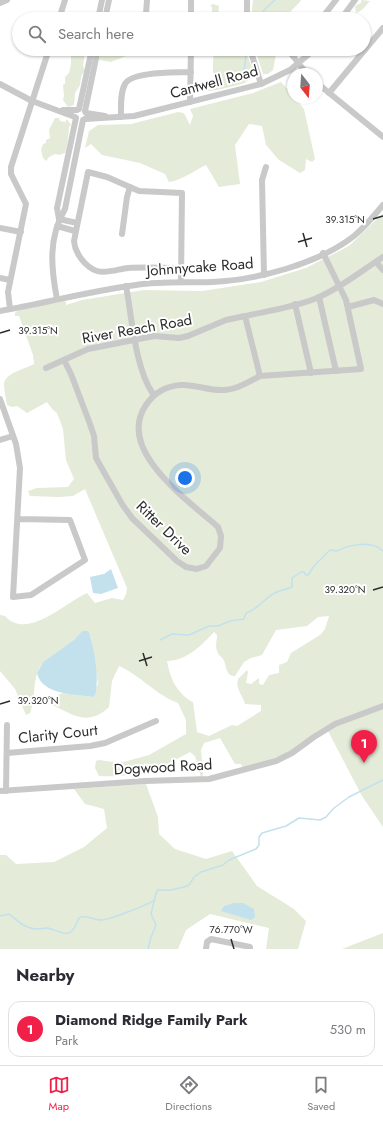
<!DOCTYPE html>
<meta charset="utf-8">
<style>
:root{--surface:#fff;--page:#f2f2f3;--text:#2b2b33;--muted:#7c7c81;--line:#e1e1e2;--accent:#f12049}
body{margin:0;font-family:Jost,sans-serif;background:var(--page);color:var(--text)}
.compass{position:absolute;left:287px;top:68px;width:36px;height:36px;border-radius:50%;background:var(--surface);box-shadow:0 1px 3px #0004;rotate:163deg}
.you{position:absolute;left:185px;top:478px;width:14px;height:14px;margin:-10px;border:3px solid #fff;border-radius:50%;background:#1a73e8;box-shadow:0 0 0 6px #1a73e833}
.badge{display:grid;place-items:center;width:26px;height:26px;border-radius:50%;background:var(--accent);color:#fff;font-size:13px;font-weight:700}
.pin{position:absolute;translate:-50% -33px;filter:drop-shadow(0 1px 2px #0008)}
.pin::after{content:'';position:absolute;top:21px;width:14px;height:12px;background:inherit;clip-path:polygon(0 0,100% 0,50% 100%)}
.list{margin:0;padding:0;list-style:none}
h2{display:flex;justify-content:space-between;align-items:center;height:52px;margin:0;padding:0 16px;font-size:17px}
h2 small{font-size:13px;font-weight:400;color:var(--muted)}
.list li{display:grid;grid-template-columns:26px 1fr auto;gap:12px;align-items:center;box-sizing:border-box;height:56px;margin:0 8px 8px;padding:0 8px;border:1px solid var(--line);border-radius:12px}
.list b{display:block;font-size:15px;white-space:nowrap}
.list p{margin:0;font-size:13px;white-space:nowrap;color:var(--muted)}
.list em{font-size:13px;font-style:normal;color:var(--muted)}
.icon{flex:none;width:22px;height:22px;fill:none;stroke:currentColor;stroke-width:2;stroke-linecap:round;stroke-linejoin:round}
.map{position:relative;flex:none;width:383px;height:949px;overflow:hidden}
.search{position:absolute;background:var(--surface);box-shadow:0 1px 3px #0004;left:12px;right:12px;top:12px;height:44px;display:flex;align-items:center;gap:10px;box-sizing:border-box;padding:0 14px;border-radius:22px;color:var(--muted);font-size:15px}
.sheet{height:116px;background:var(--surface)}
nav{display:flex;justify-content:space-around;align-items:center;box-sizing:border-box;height:56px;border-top:1px solid var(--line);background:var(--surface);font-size:11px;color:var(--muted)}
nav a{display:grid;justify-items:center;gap:2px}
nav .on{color:var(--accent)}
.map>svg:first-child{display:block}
.green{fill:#e4ebd8;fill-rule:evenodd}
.water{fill:#c2e1ed}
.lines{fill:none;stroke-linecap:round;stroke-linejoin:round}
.stream{stroke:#c2e1ed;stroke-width:1.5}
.minor{stroke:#c9c9c9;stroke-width:6}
.ticks{fill:none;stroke:#2c2c2c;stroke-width:1.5}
.labels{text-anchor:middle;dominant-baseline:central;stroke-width:4;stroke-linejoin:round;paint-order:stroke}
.street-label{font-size:15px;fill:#2c2c2c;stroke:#fff}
.ticks-label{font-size:10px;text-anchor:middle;fill:#2c2c2c;stroke:#fff;stroke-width:4;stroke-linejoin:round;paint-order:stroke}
</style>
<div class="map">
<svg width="383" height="949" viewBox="0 0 383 949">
<rect width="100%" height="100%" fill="#fff"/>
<g class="green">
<path d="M253,0H301C297,7 288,11 287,19H251Z"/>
<path d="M361,0L370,1C366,5 363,11 356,13L355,6L361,3Z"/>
<path d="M213,4L219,6L218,17H232L236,19H212V7L210,6Z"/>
<path d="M101,49H169L168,52L164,53L159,50L146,51L126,56L111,62L99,60Z"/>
<path d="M214,49H245L254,73C252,78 247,82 242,84C235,86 208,93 201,91L212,89V86L209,85C211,84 214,82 215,80C216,77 213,73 213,70C213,63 213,57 214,49Z"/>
<path d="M255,49H282L276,54L273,70L268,74H263Z"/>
<path d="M82,50L85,53L83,66L85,71C80,76 81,79 80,85L75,93L74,105L68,107L63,100L64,96L63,85L65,84V77L69,73L71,64V54L75,51Z"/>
<path d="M281,82L293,95V98H295L304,109L315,159L312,162L306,159L305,170L300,173L279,160L266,145L262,126L249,124L235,145L240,184L219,187L206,165C193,171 183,180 169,182L165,174L140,163L102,155L91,144L85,148L89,131L98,125L131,124L178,112L184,113L190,125L193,116L190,109L253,93Z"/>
<path d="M55,118H59L60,121L65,122L67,119L71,125L69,127C69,132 67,148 65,153L59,155L55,154L49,157L46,161L43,158L41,150L43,144L46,143V140L50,138L49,130Z"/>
<path d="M383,213V704L355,714L284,755L243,769L241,764H235L220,738L204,743L201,750L203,775L201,777L195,756L190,752L175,760L174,773H169L167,766C155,766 153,767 143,771C130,776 112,777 99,776L95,768L96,761L99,760L120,763L149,755L186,734V720L178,703C156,695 140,675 119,666L112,681L109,707C89,726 74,716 53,705L50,698L63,693L92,697L98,684L91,638L87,631H82L75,639L43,662C31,678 37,695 30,713L26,715L15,689L0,671V615L5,616C27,641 66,602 87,593L95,603L112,598L123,600L126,594L127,588L85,489L73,496L59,497L30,496L28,491L37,488L68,487L74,479L66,460L63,429L57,413L53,410L47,402L27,413L17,406L12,407L7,405C6,398 4,391 4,385C4,373 25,369 34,364L33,355L19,316H15V313L18,310L64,301L66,302V305L82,300L144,290L202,291L261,282L306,268L349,246ZM329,616L325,629L320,635L291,653L287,662L279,665V673L269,675L263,685L259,684V678L251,684L246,683L248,672L247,670L238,679C235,689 243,695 245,704L261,705V711L237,726L232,725L209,736L197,732L193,702C177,694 170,678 167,661C186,661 202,645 214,632L217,635C217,640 215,646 217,651C218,655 221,656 223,659C227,665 225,676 235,676L244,662L251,658L262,655L276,630L307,626L318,617Z"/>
<path d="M383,708V827L362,796L328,731L342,723Z"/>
<path d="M146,784L158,817L159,834L175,849L206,859L232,851L257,886L294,909L306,921L298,949H266L269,928L210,914L186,930L178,949H0V855H6L16,864L54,862L84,847L107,828L104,809L85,804L74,789Z"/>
<path d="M383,933V949H342Z"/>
</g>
<g class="water">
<path d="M111,569L118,588L101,594L93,593L90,577L104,574Z"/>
<path d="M82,631H88C94,643 100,682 95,695L92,697C74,694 42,695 37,673L43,662L75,639Z"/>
<path d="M234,903H243L254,909L255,917L251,920L221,911L224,906Z"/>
</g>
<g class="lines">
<g class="stream">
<path d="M261,19L264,10L275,0"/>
<path d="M238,81L244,71L246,56"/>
<path d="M160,640L172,634L189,635L209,626H218L230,621L244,619L246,613C259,609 265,597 277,592C282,590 287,589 292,587V578L301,572H304L306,575H308L314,566L330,550L337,551C346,546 363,542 375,546C377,546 380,549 383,551"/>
<path d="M0,916L9,914C18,921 25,929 38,929C41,929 44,928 48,928C65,933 70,941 79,918C86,914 93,920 100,920C107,921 149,904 153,901"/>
<path d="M148,949L151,937L156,925L151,914L156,893L158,890H171L184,887L189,885L194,877L201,872L223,865L229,860L256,849L259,845V837L262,833L286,826L299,818L320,820L326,817L334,808L349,797L383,780"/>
</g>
<g class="minor">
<path d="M0,3L7,0"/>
<path d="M146,14L147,0"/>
<path d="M59,19L65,0"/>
<path d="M98,19L102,0"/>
<path d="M105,19L109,0"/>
<path d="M191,19V0"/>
<path d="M247,19V0"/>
<path d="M321,19L336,0"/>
<path d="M341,19L355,0"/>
<path d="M250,49L261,84"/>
<path d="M293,49L291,52L292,55L307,74"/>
<path d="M317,83L383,137"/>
<path d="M0,84L32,101L75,117"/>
<path d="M329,93L383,28"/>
<path d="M190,102L191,49"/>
<path d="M79,109L92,49"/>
<path d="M63,110H77"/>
<path d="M85,111L98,49"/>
<path d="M86,113L105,116"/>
<path d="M121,117C121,107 120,93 125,84C132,71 177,73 191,72"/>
<path d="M85,119L134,116L261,84L290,70L315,49"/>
<path d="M59,219L57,208L76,118"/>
<path d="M59,219L77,223"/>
<path d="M57,226L75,231"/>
<path d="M0,228L21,232"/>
<path d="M122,234L127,197L130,187"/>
<path d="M323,253L346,300L361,369L260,376L245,316C268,311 295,307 317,298C341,288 361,271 383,257"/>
<path d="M376,262L383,270"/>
<path d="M264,275L262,180L266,167"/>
<path d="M0,278L10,280"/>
<path d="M181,282L182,193L139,191L107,177L88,172L74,241C75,253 85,267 97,271C106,274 119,269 128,268C146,267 163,268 181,268"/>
<path d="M126,286C132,318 135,368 153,394"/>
<path d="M319,297L336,371"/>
<path d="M57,299C51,268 48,238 65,209L83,120"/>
<path d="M295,304L311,373"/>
<path d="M348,307L374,300L383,304"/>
<path d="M10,309L8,292L26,204L11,174V167L49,49"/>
<path d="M0,311C46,303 90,291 136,285C161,281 187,283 212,282C257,280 318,264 354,236C365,227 374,216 383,205"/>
<path d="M64,360L71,374L90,424L94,436L96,458L122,504L132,518L177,561L186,567L197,569L206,566L220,548L221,536L218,527C189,501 115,450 146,405C154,393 165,386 181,385C195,384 209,391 223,390C236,390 248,382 260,376"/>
<path d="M46,368L88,349L154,336L179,338L188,336L226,320L245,316"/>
<path d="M0,399L16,444L20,468L13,597L31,595L85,560L70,520L19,519"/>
<path d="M0,440L13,436"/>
<path d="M7,753L90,746L105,743L156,721"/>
<path d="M0,791L145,781L209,779L276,761L292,753L314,737L335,724L383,706"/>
<path d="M6,791L7,725"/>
<path d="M206,949L207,942L211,939L250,947V949"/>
</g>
</g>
<path class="ticks" d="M373,219L383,216M303,233L307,247M298,242L312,238M0,333L10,330M373,590L383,587M143,653L147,666M139,661L152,657M0,704L10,701M231,939L234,949"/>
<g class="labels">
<g class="street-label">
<text transform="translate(214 82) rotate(-15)">Cantwell Road</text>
<text transform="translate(200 267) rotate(-4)">Johnnycake Road</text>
<text transform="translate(137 329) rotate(-10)">River Reach Road</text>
<text transform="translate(164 528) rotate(44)">Ritter Drive</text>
<text transform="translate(58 734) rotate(-6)">Clarity Court</text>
<text transform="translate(163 767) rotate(-3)">Dogwood Road</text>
</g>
</g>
<g class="ticks-label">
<text x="345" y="223">39.315°N</text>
<text x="38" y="334">39.315°N</text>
<text x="345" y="593">39.320°N</text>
<text x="38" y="704">39.320°N</text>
<text x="231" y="933">76.770°W</text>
</g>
</svg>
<svg class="compass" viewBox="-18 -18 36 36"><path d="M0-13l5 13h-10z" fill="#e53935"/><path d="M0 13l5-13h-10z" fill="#7c7c81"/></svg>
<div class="you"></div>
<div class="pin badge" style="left:364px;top:763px">1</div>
<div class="search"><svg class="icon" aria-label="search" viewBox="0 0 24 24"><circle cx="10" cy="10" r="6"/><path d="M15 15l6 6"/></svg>Search here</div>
</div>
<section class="sheet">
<h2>Nearby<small></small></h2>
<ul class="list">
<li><span class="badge">1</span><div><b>Diamond Ridge Family Park</b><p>Park</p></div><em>530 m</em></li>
</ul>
</section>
<nav>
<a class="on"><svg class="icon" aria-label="map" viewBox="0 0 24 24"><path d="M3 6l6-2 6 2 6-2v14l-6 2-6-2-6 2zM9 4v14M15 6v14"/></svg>Map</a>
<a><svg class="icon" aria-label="directions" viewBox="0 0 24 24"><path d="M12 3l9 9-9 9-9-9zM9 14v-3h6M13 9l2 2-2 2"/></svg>Directions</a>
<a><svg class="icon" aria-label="saved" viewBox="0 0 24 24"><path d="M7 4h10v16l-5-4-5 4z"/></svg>Saved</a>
</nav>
